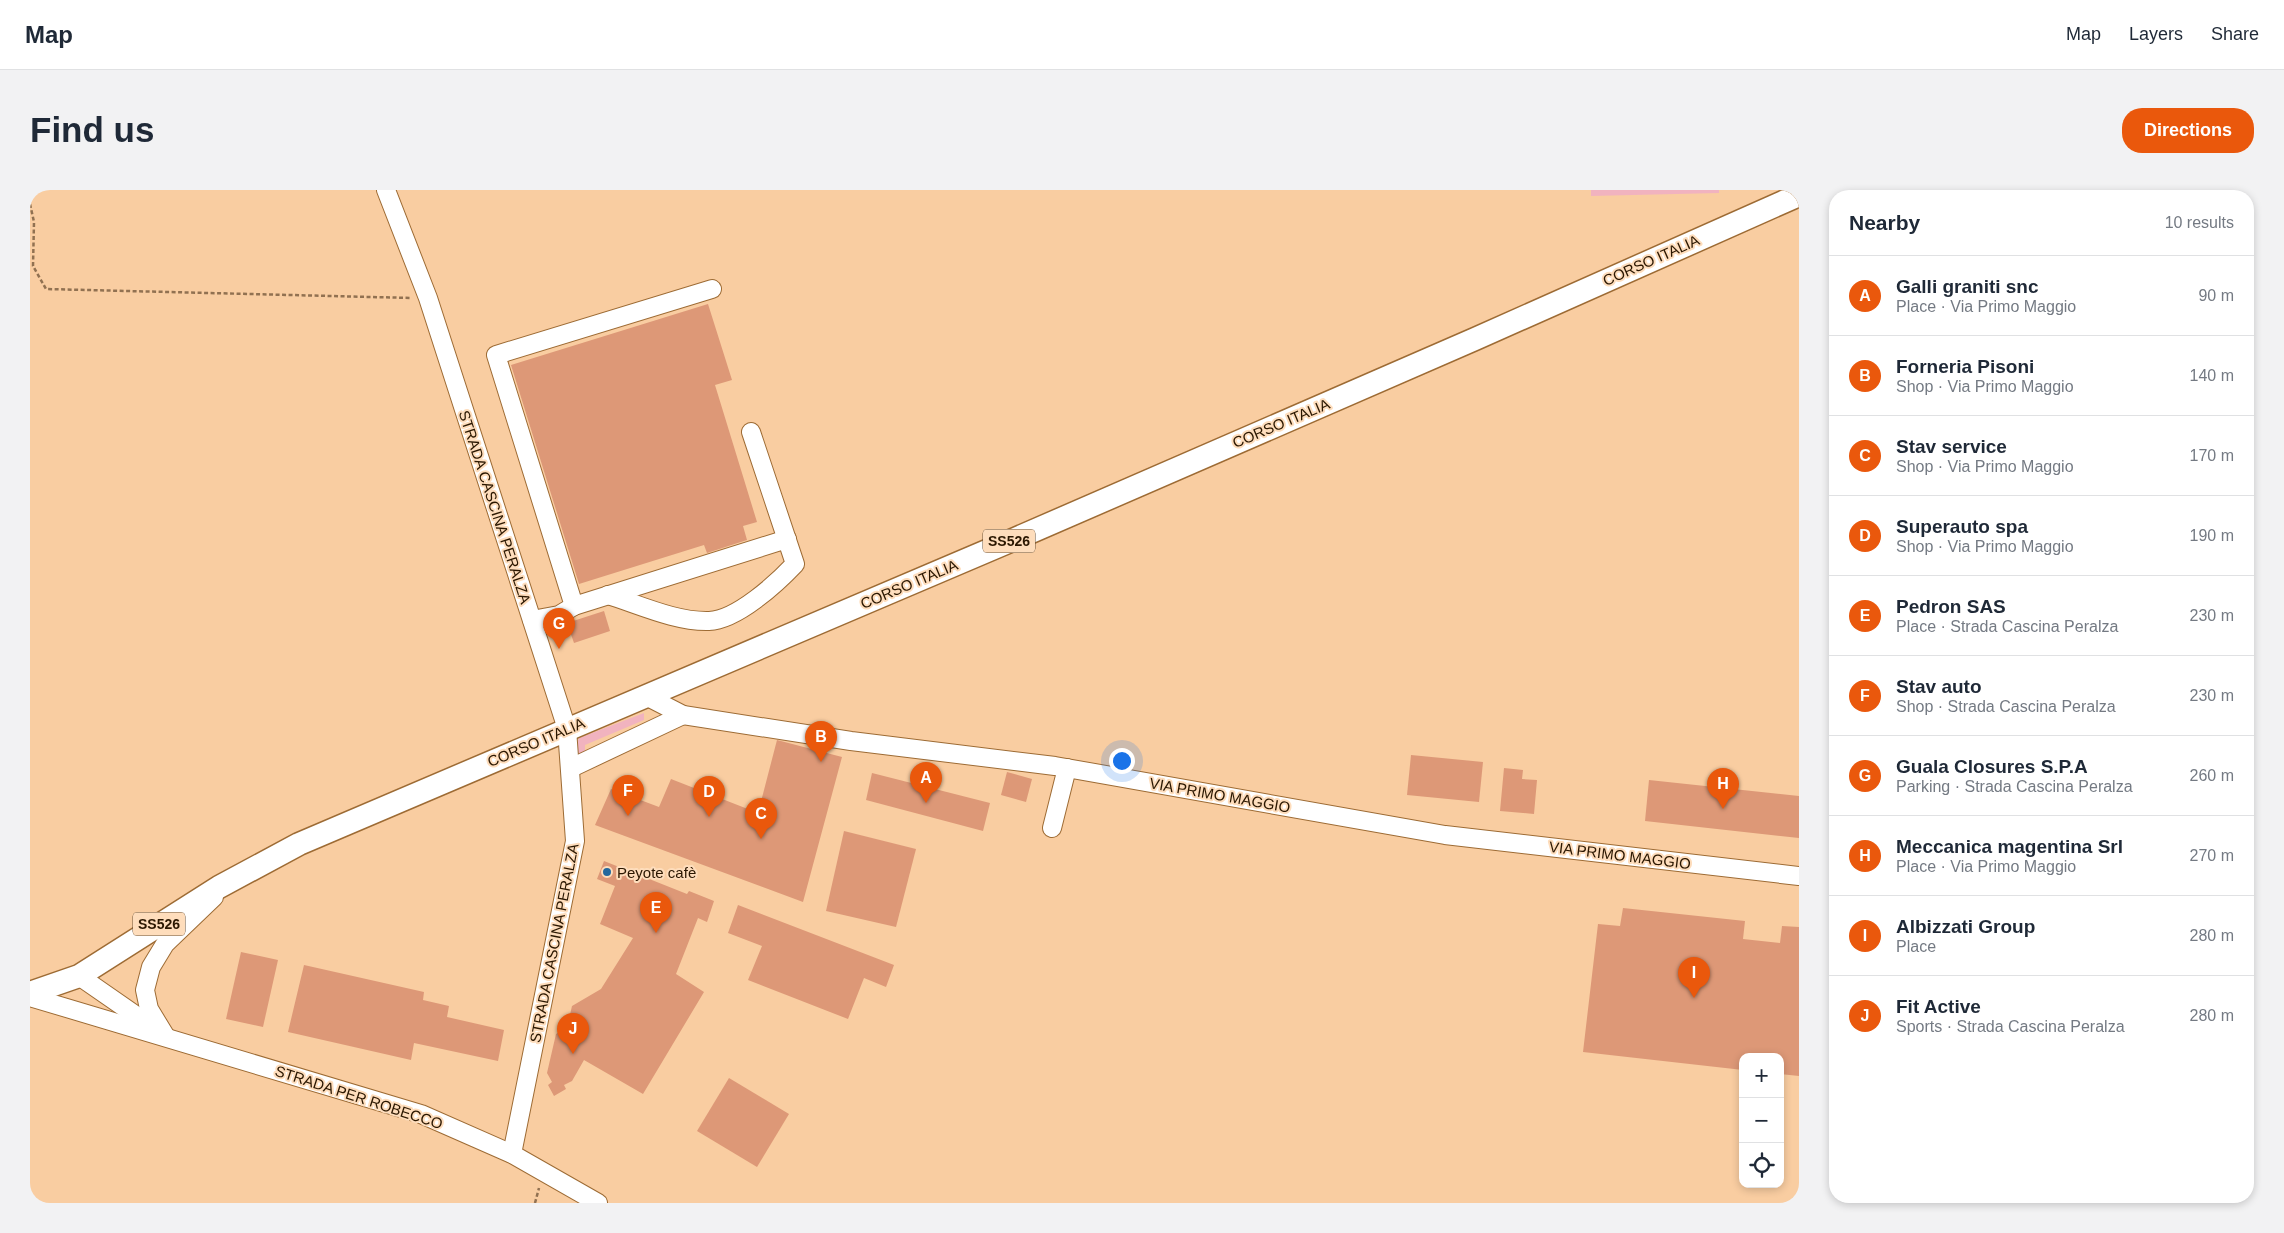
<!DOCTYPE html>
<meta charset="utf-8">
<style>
:root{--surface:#fff;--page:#f2f2f3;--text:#1f2937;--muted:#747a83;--line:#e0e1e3;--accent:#ea580c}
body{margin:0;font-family:Helvetica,sans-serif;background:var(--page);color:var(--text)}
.controls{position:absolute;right:15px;bottom:15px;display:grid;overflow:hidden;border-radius:10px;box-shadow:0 2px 8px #0003}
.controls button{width:45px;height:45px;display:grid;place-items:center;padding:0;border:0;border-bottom:1px solid var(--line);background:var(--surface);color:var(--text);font:25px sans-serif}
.you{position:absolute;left:1091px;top:570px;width:18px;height:18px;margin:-12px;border:4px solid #fff;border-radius:50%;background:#1a73e8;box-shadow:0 0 0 8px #1a73e833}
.badge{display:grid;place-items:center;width:32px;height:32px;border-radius:50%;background:var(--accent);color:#fff;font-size:16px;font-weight:700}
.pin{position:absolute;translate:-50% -41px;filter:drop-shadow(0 1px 2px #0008)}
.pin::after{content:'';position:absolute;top:26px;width:18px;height:15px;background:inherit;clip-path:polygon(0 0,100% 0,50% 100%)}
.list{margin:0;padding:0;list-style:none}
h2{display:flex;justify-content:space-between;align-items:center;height:65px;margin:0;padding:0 20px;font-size:21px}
h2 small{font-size:16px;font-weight:400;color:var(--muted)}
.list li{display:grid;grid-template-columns:32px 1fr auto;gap:15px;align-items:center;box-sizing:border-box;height:80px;padding:0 20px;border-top:1px solid var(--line)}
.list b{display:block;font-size:19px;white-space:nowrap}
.list p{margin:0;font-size:16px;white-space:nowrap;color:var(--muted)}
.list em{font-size:16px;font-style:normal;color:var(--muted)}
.icon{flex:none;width:28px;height:28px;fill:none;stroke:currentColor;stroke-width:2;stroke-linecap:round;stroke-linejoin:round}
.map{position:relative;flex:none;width:1769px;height:1013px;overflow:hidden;border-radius:20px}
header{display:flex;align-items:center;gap:30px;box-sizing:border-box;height:70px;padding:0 25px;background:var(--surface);border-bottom:1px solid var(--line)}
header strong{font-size:24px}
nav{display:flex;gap:28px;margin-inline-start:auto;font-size:18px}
.intro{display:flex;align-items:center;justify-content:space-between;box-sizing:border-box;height:120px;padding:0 30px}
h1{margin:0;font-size:35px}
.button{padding:12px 22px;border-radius:20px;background:var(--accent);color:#fff;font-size:18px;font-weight:700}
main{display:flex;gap:30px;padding:0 30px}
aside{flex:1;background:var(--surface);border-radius:20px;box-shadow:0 2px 8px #0003}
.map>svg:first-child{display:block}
.green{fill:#f1b3bf}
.building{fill:#dd9877}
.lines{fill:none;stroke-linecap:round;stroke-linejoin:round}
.minor-casing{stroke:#9d6b34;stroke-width:20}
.major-casing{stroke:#9d6b34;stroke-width:25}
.path{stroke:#917151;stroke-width:2.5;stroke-dasharray:4 2.5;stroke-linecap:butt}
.minor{stroke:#fff;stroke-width:18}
.major{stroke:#fff;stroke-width:22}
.poi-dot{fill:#24689d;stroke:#feddbc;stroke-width:2}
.labels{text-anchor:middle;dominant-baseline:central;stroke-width:4;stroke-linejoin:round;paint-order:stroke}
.shield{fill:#feddbc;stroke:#6a5239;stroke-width:1}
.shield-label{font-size:14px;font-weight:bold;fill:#2b1701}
.street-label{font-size:15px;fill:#2b1701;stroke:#feddbc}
.poi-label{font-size:15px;fill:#2b1701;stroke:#feddbc;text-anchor:start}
</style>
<header>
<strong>Map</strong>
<nav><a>Map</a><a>Layers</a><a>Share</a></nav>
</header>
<div class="intro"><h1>Find us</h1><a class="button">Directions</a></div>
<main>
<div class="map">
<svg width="1769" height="1013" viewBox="0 0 1769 1013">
<rect width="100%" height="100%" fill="#f9cda1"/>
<g class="green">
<path d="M1561,0H1689V3L1561,6Z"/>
<path d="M614,523V530L555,555V566L547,569L546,556L549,548Z"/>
</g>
<g class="building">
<path d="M678,114L702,190L685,195L727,332L713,336L717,350L677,363L674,355L549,394L481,175Z"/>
<path d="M574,421L580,441L544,453L537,433Z"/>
<path d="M747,550L812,567L773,712L565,635L581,599L629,617L641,589L728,623Z"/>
<path d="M1381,565L1453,572L1449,612L1377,605Z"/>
<path d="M1474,578L1493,580L1492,589L1507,590L1504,624L1470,621Z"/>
<path d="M977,582L1002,589L996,612L971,605Z"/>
<path d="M842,583L960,613L953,641L836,610Z"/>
<path d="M1619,590L1769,606V648L1615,631Z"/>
<path d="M814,641L886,659L866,737L796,721Z"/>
<path d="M574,671L657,704L659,701L684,711L677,732L668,728L646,784L674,802L613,904L554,870L542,891L534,895L536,899L524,906L518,895L522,892L517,883L526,844L537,838L542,816L571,799L603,748L570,734L585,696L567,689Z"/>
<path d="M708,715L864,775L856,797L834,788L818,829L718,790L732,756L698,743Z"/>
<path d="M1593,718L1715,731L1713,749L1750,753L1752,736L1769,737V886L1750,884V867H1713V880L1553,862L1568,734L1590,736Z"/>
<path d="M211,762L248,770L233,837L196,829Z"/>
<path d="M274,775L394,802L393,810L419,816L417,827L474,840L468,871L384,853L381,870L258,842Z"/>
<path d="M699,888L759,924L727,977L667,941Z"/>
</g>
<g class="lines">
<g class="minor-casing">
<g id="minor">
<path d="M356,0L398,108L537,539L545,651L482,964"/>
<path d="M578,405C610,415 646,432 679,431C707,430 747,393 765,374L721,242"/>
<path d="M544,416L757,349"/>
<path d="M502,430L529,425L544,416L466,165L682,99"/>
<path d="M616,506L653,525L821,551L1025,576L1415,645L1769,686"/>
<path d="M541,578L653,525"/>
<path d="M1022,638L1037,578"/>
<path d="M49,786L124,838"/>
<path d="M0,807L391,924L482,964L568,1013"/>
<path d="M136,847L119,819L115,800L121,777L135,754L184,707"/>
</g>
</g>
<g class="major-casing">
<path id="major" d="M0,803L49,786L189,697L269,654L985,349L1445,149L1769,5"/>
</g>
<g class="path">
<path d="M0,14L4,32L3,76L16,99L382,108"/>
<path d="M505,1013L509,998"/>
</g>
<use href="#minor" class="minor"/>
<use href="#major" class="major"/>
</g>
<circle class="poi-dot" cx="577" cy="682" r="5"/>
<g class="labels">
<g class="shield">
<rect x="953" y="339.5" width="52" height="23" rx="4"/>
<rect x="103" y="722.5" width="52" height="23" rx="4"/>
</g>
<g class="shield-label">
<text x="979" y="351">SS526</text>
<text x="129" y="734">SS526</text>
</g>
<g class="street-label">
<text transform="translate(1621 70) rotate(-24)">CORSO ITALIA</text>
<text transform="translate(1251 233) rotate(-23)">CORSO ITALIA</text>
<text transform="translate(465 317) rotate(72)">STRADA CASCINA PERALZA</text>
<text transform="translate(879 394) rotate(-23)">CORSO ITALIA</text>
<text transform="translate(506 552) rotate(-23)">CORSO ITALIA</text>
<text transform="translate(1190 605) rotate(10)">VIA PRIMO MAGGIO</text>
<text transform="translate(1590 665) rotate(7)">VIA PRIMO MAGGIO</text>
<text transform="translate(524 753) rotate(-79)">STRADA CASCINA PERALZA</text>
<text transform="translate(329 907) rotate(18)">STRADA PER ROBECCO</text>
</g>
<g class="poi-label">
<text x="587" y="682">Peyote cafè</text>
</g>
</g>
</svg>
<div class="controls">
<button>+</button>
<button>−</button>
<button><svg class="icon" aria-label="locate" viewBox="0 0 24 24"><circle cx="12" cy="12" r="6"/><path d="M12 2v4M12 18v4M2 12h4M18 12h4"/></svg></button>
</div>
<div class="you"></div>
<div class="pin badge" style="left:896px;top:613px">A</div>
<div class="pin badge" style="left:791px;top:572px">B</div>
<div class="pin badge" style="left:731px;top:649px">C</div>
<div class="pin badge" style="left:679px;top:627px">D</div>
<div class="pin badge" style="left:626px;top:743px">E</div>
<div class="pin badge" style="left:598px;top:626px">F</div>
<div class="pin badge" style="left:529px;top:459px">G</div>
<div class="pin badge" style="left:1693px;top:619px">H</div>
<div class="pin badge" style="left:1664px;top:808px">I</div>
<div class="pin badge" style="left:543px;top:864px">J</div>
</div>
<aside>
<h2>Nearby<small>10 results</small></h2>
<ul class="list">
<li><span class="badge">A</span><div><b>Galli graniti snc</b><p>Place · Via Primo Maggio</p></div><em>90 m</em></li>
<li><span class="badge">B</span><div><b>Forneria Pisoni</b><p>Shop · Via Primo Maggio</p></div><em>140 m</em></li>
<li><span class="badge">C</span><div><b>Stav service</b><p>Shop · Via Primo Maggio</p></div><em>170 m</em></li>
<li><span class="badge">D</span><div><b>Superauto spa</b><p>Shop · Via Primo Maggio</p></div><em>190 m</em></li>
<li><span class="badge">E</span><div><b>Pedron SAS</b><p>Place · Strada Cascina Peralza</p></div><em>230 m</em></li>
<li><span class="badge">F</span><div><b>Stav auto</b><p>Shop · Strada Cascina Peralza</p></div><em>230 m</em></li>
<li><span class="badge">G</span><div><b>Guala Closures S.P.A</b><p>Parking · Strada Cascina Peralza</p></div><em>260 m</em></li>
<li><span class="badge">H</span><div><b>Meccanica magentina Srl</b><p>Place · Via Primo Maggio</p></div><em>270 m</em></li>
<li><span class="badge">I</span><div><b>Albizzati Group</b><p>Place</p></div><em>280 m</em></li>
<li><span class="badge">J</span><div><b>Fit Active</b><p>Sports · Strada Cascina Peralza</p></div><em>280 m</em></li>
</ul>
</aside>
</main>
